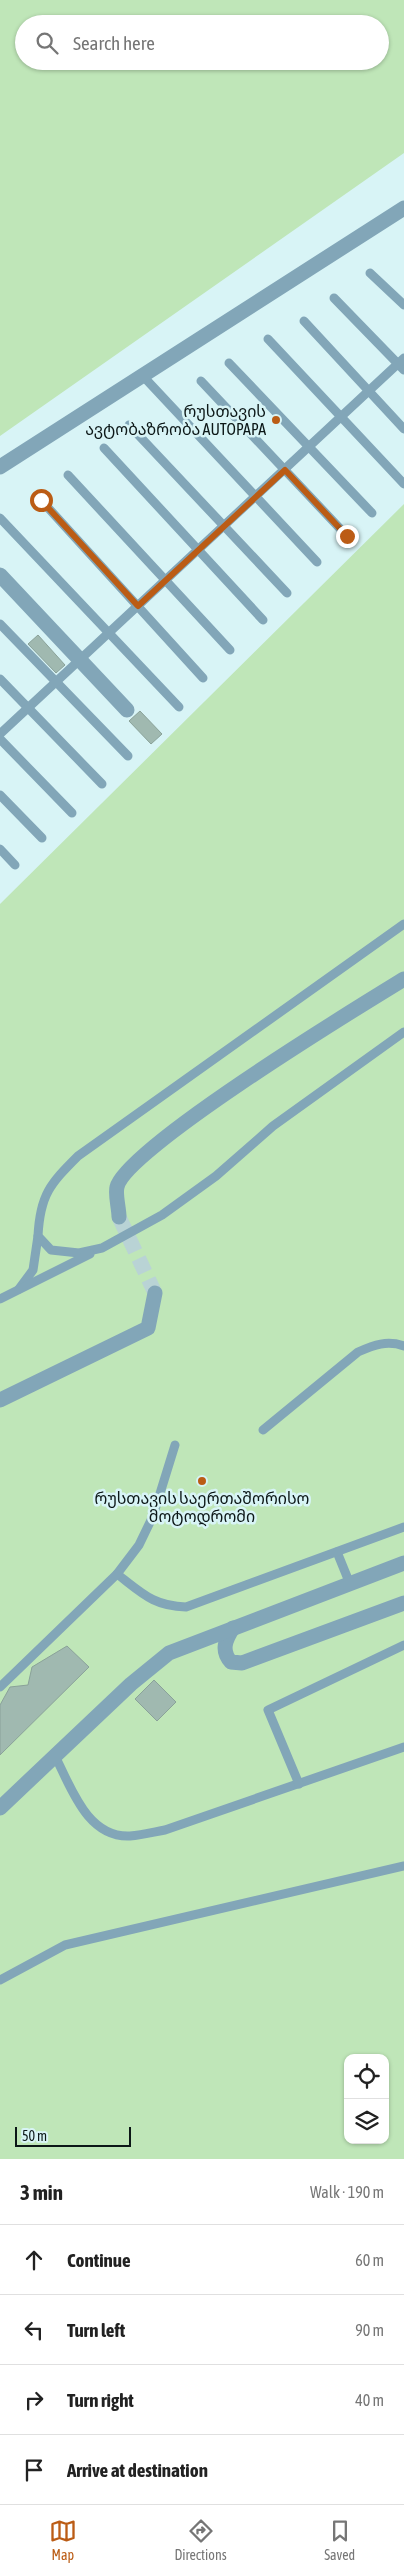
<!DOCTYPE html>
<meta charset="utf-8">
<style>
:root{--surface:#fff;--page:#f6f6f6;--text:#222;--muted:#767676;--line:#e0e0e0;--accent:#bb5c15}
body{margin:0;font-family:"Asap Condensed","Noto Sans Georgian",sans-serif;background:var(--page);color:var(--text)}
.controls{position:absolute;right:15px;bottom:15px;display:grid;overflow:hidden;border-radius:10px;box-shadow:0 1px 4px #0004}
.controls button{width:45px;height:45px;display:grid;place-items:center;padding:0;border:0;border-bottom:1px solid var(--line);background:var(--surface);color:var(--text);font:25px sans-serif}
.scale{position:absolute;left:15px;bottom:12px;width:116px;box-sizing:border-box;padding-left:5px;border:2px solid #0c1717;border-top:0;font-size:14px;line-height:18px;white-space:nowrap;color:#0c1717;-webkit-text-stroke:4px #d8f4f6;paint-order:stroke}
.stop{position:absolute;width:15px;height:15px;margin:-11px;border:4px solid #bb5c15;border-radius:50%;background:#fff}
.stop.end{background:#bb5c15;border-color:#fff;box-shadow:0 1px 5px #0008}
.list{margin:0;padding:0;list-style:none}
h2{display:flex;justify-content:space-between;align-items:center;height:65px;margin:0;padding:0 20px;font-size:21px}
h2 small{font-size:16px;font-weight:400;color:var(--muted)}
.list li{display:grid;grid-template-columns:32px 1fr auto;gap:15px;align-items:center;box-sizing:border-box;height:70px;padding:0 20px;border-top:1px solid var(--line)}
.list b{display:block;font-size:19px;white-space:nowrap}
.list em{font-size:16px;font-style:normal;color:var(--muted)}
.icon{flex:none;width:28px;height:28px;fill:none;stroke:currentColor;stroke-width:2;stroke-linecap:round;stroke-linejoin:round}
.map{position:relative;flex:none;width:404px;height:2159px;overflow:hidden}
.search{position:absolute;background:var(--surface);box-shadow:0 1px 4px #0004;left:15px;right:15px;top:15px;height:55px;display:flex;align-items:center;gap:12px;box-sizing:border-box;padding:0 18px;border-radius:28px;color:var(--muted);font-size:19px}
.sheet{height:345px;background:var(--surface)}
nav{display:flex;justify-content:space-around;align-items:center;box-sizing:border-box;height:70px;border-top:1px solid var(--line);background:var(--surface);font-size:14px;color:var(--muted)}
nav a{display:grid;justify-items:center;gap:2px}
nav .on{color:var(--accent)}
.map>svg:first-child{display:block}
.green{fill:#bfe6b8;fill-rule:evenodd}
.building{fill:#a0b9b0;stroke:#8aa299}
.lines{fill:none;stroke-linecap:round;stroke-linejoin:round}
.street-tunnel{stroke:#b9d3d5;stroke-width:15;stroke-dasharray:15 8;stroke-linecap:butt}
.lane{stroke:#82a6b8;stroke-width:9}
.street{stroke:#82a6b8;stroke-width:15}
.route{stroke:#bb5c15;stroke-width:6}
.poi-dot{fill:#bb5c15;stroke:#d8f4f6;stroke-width:2}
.labels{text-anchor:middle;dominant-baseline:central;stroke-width:5;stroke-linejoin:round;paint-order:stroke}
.poi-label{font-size:16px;fill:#0c1717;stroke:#d8f4f6;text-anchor:end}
</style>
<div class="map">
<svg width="404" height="2159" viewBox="0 0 404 2159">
<rect width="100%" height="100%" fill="#d8f4f6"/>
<g class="green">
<path d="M0,0H404V153L0,436ZM24,24H380V61H24Z"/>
<path d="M404,504V2159H0V904ZM348,2058H385V2140H348Z"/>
</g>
<g class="building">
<path d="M38,635L65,665L56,673L28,644Z"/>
<path d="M140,711L162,734L151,744L129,721Z"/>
<path d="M67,1646L89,1667L0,1755V1705L10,1687L28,1685L32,1667Z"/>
<path d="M154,1680L176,1702L157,1721L135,1699Z"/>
</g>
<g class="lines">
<path class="street-tunnel" d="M119,1217L155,1293"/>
<g class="lane">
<path d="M370,273L404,305"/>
<path d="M334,298L404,370"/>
<path d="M304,321L404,429"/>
<path d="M268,339L404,484"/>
<path d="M229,363L372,513"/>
<path d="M142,375L317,562"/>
<path d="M201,381L347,536"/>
<path d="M129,425L287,593"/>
<path d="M104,448L263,620"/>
<path d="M68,475L230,650"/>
<path d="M41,500L203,678"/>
<path d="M0,518L179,707"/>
<path d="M0,624L128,756"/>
<path d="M0,679L102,784"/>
<path d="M0,734L404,358"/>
<path d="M0,739L72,813"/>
<path d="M0,795L42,838"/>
<path d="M0,849L15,865"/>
<path d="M404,924L78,1156C50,1184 40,1195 38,1236L51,1250L79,1253L102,1248L162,1215L216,1176L273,1126L404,1032"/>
<path d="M19,1289L33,1270L38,1236"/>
<path d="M0,1299L90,1254"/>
<path d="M263,1430L358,1352C374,1345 387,1340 404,1346"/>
<path d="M337,1552L350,1584"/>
<path d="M117,1574C142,1593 153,1606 186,1607L404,1527"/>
<path d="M0,1687L117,1574L139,1545L153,1516L175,1445"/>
<path d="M55,1756C71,1787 87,1838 130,1836C142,1835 154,1832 165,1830L404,1747"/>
<path d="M299,1784L268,1710L404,1645"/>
<path d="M0,1980L65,1945L404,1866"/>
</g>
<g class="street">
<path d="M0,467L404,208"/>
<path d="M0,575L127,710"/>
<path d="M119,1217C119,1208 115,1195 117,1187C125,1149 360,1006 404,979"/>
<path d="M0,1400L148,1328L155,1293"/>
<path d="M233,1628C225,1640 221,1651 231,1662L242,1663L404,1603"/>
<path d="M0,1808L131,1684L169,1653L404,1563"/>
</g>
</g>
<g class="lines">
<path class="route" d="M41,500L138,606L285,470L347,536"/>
</g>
<g class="poi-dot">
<circle cx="276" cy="420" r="5"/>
<circle cx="202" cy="1481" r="5"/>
</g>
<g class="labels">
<g class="poi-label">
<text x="266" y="411">რუსთავის<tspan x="266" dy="18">ავტობაზრობა AUTOPAPA</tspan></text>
<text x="202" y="1498" text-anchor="middle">რუსთავის საერთაშორისო<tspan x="202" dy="18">მოტოდრომი</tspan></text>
</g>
</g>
</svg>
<div class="controls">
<button><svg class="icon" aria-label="locate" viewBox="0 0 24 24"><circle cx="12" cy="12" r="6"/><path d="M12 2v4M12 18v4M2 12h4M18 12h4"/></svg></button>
<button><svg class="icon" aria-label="layers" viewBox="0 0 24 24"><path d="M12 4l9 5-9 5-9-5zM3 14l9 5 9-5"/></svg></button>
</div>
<div class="scale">50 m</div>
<div class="stop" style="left:41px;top:500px"></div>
<div class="stop end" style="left:347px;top:536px"></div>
<div class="search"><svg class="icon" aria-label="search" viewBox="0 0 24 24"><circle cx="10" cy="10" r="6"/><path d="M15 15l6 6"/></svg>Search here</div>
</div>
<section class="sheet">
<h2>3 min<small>Walk · 190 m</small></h2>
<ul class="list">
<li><svg class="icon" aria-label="ahead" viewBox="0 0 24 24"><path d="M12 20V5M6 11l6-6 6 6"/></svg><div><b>Continue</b></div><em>60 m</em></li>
<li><svg class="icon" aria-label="left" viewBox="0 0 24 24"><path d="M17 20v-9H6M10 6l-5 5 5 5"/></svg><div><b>Turn left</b></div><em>90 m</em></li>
<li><svg class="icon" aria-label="right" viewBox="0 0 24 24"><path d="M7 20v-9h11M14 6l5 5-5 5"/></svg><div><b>Turn right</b></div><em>40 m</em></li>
<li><svg class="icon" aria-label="arrive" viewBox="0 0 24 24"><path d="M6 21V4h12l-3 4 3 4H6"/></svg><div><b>Arrive at destination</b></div></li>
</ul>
</section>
<nav>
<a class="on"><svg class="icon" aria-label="map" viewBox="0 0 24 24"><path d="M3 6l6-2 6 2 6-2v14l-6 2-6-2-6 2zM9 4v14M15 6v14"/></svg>Map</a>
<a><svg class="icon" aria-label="directions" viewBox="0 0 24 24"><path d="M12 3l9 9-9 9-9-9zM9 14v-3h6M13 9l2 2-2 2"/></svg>Directions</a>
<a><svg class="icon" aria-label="saved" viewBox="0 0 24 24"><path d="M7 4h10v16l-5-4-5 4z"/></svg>Saved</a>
</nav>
